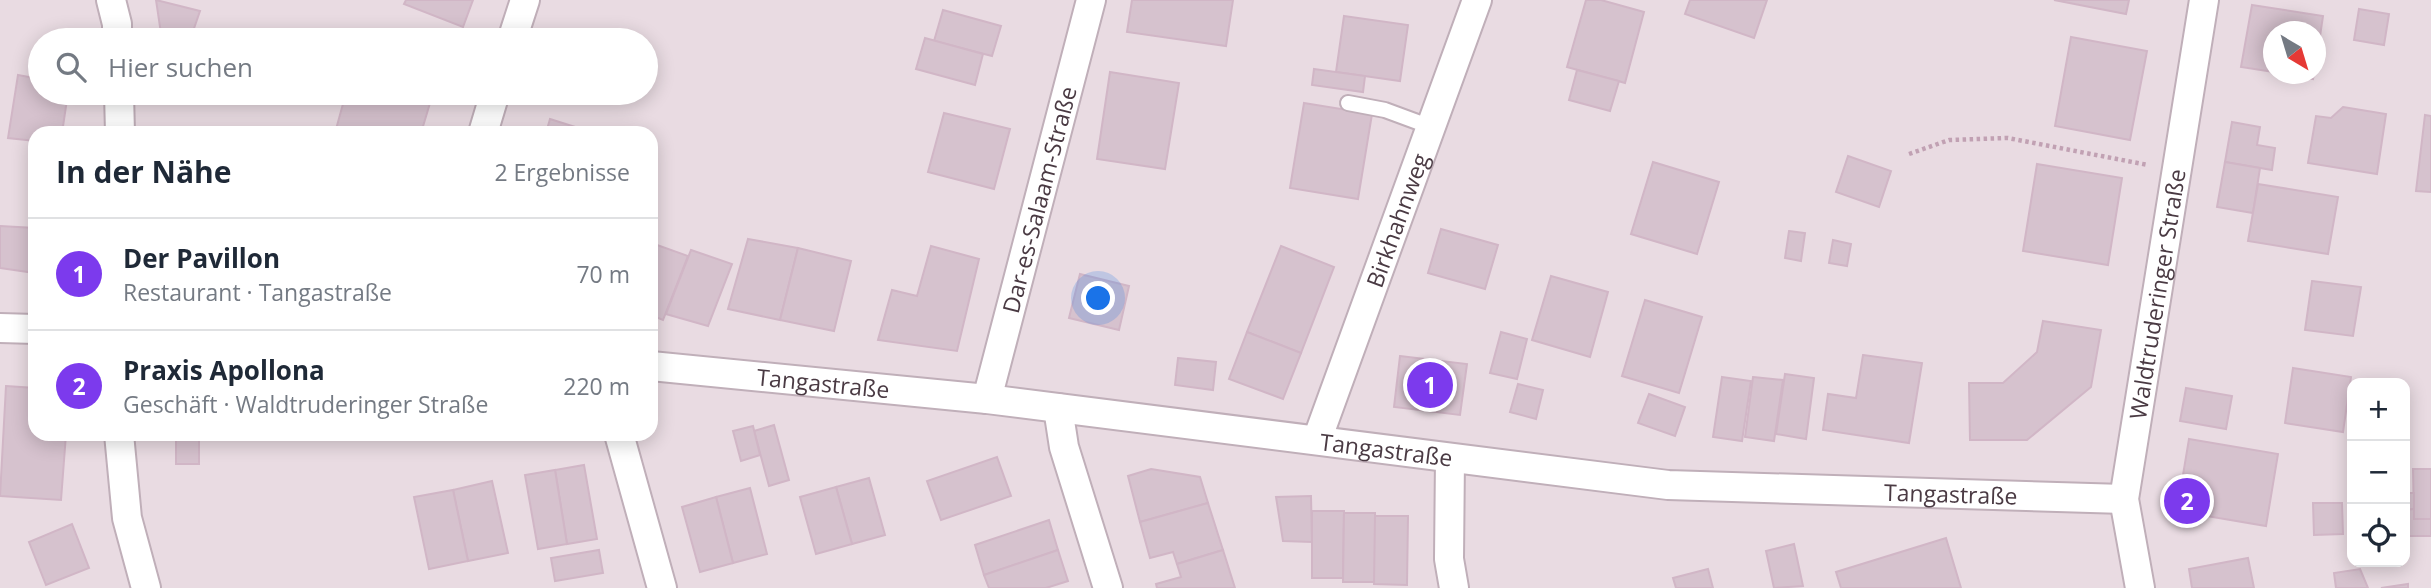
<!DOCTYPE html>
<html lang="de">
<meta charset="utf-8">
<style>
:root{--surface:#fff;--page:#f2f2f3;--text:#1f2937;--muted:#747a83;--line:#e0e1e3;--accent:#7c3aed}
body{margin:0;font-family:"Open Sans",sans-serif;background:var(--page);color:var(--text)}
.controls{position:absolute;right:21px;bottom:21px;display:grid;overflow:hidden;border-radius:14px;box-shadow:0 4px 18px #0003}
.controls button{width:63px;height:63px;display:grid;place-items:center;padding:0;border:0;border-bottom:2px solid var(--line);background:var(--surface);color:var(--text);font:35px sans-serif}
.compass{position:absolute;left:2263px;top:21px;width:63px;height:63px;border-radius:50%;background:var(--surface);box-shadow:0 4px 18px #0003;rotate:142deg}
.you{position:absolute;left:1099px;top:299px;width:24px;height:24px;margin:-18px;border:5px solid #fff;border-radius:50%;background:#1a73e8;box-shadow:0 0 0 10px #1a73e833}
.badge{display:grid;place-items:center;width:46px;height:46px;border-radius:50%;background:var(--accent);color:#fff;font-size:23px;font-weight:700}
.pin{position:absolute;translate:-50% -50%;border:4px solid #fff;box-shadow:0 2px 7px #0006}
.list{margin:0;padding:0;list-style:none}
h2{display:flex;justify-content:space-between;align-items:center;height:91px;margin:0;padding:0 28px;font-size:30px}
h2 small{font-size:23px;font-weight:400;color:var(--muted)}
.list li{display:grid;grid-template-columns:46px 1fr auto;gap:21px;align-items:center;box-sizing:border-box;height:112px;padding:0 28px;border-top:2px solid var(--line)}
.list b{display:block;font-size:26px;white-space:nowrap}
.list p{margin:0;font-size:23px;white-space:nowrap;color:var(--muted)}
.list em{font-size:23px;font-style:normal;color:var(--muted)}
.icon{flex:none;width:38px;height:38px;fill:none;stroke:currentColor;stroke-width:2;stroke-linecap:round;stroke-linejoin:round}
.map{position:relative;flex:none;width:2431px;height:588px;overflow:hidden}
.search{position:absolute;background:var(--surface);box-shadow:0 4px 18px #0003;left:28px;top:28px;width:630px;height:77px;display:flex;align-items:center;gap:18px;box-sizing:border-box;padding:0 24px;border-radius:38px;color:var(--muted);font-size:26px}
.panel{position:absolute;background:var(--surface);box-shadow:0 4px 18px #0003;left:28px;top:126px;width:630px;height:315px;border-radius:21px}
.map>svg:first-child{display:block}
.residential{fill:#e9dbe2;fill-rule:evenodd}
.building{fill:#d6c2ce;stroke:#d1b6c6;stroke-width:2}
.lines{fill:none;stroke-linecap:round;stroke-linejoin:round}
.lane-casing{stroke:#c0afb9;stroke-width:18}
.street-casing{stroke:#c0afb9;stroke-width:32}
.path{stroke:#c1a1b3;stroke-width:4.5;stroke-dasharray:3.5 3.5;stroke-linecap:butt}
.lane{stroke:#fff;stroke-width:14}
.street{stroke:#fff;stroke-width:28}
.labels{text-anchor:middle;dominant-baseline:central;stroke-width:5;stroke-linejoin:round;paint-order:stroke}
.street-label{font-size:23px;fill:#4a3a43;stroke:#fff}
</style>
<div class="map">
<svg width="2431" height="588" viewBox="0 0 2431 588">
<rect width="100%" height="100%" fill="#f5ecf1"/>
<path class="residential" d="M0,0H2431V588H0ZM2274,32H2316V74H2274ZM40,40H646V93H40ZM35,133H651V434H35ZM2352,383H2405V562H2352Z"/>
<g class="building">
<path d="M156,0L200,11L190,40H162Z"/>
<path d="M406,0H473L463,27L404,4Z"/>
<path d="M1132,0H1233L1226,46L1127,32Z"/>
<path d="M1586,0H1601L1644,12L1625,83L1567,67Z"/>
<path d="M1690,0H1767L1754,38L1685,14Z"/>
<path d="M2054,0H2129L2126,14Z"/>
<path d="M2252,5L2323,16L2316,63V32H2274V72L2241,67Z"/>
<path d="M2359,9L2389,14L2384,45L2354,40Z"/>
<path d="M943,10L1001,26L992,56L934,41Z"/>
<path d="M1344,16L1408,25L1400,81L1336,72Z"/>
<path d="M364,31L396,40H361Z"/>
<path d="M2071,37L2147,51L2130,140L2055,126Z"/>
<path d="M925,38L983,54L975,85L916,69Z"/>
<path d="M1314,69L1365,76L1363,92L1312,85Z"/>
<path d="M1577,70L1619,81L1610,111L1569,100Z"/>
<path d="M1110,72L1179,83L1165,169L1097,159Z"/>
<path d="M2284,74H2314L2313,79Z"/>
<path d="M18,75L40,79V93H68L62,133H35V141L8,138Z"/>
<path d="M346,93H433L421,133H335Z"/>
<path d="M1304,103L1372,114L1358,199L1290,188Z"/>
<path d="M2343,107L2386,114L2377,174L2308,163L2316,116L2331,118Z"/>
<path d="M944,113L1010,129L994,189L928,172Z"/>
<path d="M2425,115L2431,116V192L2416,191Z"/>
<path d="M550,119L594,133H546Z"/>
<path d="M2232,122L2260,127L2257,145L2275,148L2272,170L2225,162Z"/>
<path d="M1848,156L1891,171L1879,207L1836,192Z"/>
<path d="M1653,162L1719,182L1697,254L1631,234Z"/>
<path d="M2225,162L2260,168L2253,213L2217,207Z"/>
<path d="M2037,164L2122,178L2108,265L2023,251Z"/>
<path d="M2258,184L2338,197L2328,254L2248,241Z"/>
<path d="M0,226L35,228V273L0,268Z"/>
<path d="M1441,229L1498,245L1485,289L1428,273Z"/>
<path d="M1789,231L1805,233L1801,261L1785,258Z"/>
<path d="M748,239L798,248L780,320L728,309Z"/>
<path d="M1833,240L1851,244L1847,266L1829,263Z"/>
<path d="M657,245L688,256L663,320L651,315V259Z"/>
<path d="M931,246L979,259L957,351L878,340L892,290L917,296Z"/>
<path d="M1281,246L1334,267L1301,353L1247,332Z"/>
<path d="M798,248L851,261L834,331L780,320Z"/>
<path d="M691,250L732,264L708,326L666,314Z"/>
<path d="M1080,274L1129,286L1119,330L1069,318Z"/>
<path d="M1551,276L1608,292L1590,357L1532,340Z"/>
<path d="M2312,281L2361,287L2353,336L2305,330Z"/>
<path d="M1645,300L1702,317L1679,393L1622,376Z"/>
<path d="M2043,321L2101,330L2091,387L2027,440H1970L1969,383H2003L2037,352Z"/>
<path d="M1247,332L1301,353L1283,399L1229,379Z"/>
<path d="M1501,332L1527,339L1517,379L1490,373Z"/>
<path d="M1863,355L1922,363L1909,443L1823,430L1828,394L1856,398Z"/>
<path d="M1400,356L1467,364L1460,415L1394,407Z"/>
<path d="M1178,358L1216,362L1213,390L1175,385Z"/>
<path d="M2293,368L2351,377L2343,432L2285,423Z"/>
<path d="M1785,374L1814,378L1806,439L1776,434Z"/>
<path d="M1722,377L1751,381L1742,441L1713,437Z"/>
<path d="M1753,377L1783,380L1774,441L1745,437Z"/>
<path d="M1518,384L1543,390L1536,419L1510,412Z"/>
<path d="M6,386L35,388V434H66L61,500L0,496Z"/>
<path d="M2186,388L2232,396L2226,429L2180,421Z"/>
<path d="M1649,394L1685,407L1675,436L1638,423Z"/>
<path d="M774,425L789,480L769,486L754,431Z"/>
<path d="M753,426L760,455L741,461L733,431Z"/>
<path d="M2189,439L2278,454L2266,526L2177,511Z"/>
<rect x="176" y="440" width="23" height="24"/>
<path d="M997,457L1011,496L941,520L927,481Z"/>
<path d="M584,465L597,539L567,544L555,470Z"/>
<path d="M1151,469L1200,477L1208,503L1140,522L1128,476Z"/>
<path d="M2413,469H2431V519H2414Z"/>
<path d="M555,470L567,544L538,549L525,475Z"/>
<path d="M869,478L885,535L852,544L836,487Z"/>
<path d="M492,481L508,553L468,561L453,490Z"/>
<path d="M836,487L852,544L816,554L800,497Z"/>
<path d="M750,488L767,554L733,563L716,497Z"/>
<path d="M453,490L468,561L429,569L414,497Z"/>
<path d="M2405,493H2414V509L2405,510Z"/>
<path d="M1311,496L1312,542L1283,541L1276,497Z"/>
<path d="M716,497L733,563L700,572L682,507Z"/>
<path d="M1208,503L1223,550L1177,564L1173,552L1150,558L1140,522Z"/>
<path d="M2313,503H2342L2343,534L2314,535Z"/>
<path d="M2414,509V519H2431V536H2405V510Z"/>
<path d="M1312,511H1344L1343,578H1312Z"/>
<path d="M1344,513H1375V582H1343Z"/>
<path d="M1375,516H1408L1407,585L1374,584Z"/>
<path d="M1049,520L1058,550L984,575L975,545Z"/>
<path d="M72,524L89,568L46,585L29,542Z"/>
<path d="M1946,538L1961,588H1841L1836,572Z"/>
<path d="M1794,544L1803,586L1774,588L1766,551Z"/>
<path d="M599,550L603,573L555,581L551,558Z"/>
<path d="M1058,550L1068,581L1046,588H989L984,575Z"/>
<path d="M1223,550L1235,588H1157L1156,584L1181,577L1177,564Z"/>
<path d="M2248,558L2254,588H2192L2189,569Z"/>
<path d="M1708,569L1713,588H1676L1673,578Z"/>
<path d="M2360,569L2368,588H2336L2334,573Z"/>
<path d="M2408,584V588H2381Z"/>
</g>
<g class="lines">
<g class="lane-casing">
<path id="lane" d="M1348,103L1385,110L1431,127"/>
</g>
<g class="street-casing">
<g id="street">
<path d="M111,0L117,24V40"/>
<path d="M512,40L525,0"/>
<path d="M119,93L120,133"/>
<path d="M483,133L495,93"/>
<path d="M0,328L35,329"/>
<path id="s1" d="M651,366L987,399L1668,485L2124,499"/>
<path id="s2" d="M987,399L1091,0"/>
<path d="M1058,408L1064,447L1108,588"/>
<path d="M119,434L127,518L146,588"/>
<path d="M619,434L662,588"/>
<path id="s3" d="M1317,440L1477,0"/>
<path d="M1450,458L1449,559L1454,588"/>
<path id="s4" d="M2140,588L2124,499L2204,0"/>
</g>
</g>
<path class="path" d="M1909,154L1949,140L2008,138L2148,165"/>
<use href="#lane" class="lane"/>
<use href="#street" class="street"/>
</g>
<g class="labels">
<g class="street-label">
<text stroke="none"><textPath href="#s2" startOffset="206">Dar-es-Salaam-Straße</textPath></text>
<text stroke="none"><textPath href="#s3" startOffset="234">Birkhahnweg</textPath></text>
<text stroke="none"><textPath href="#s4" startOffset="298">Waldtruderinger Straße</textPath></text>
<text stroke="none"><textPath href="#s1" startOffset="173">Tangastraße</textPath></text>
<text stroke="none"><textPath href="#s1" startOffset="740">Tangastraße</textPath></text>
<text stroke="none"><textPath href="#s1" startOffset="1307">Tangastraße</textPath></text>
</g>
</g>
</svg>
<div class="controls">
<button>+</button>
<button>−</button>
<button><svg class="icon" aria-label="locate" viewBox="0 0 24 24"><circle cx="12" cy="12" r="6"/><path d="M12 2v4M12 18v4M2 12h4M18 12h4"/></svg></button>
</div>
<svg class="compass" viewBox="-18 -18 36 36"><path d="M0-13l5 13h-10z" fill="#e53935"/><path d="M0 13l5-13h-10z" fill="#747a83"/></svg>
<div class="you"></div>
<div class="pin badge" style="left:1430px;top:385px">1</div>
<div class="pin badge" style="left:2187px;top:501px">2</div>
<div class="search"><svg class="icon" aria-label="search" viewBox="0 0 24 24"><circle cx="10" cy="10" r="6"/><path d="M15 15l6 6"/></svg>Hier suchen</div>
<section class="panel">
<h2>In der Nähe<small>2 Ergebnisse</small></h2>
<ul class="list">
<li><span class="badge">1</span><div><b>Der Pavillon</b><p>Restaurant · Tangastraße</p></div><em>70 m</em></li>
<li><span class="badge">2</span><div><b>Praxis Apollona</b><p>Geschäft · Waldtruderinger Straße</p></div><em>220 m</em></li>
</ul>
</section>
</div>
